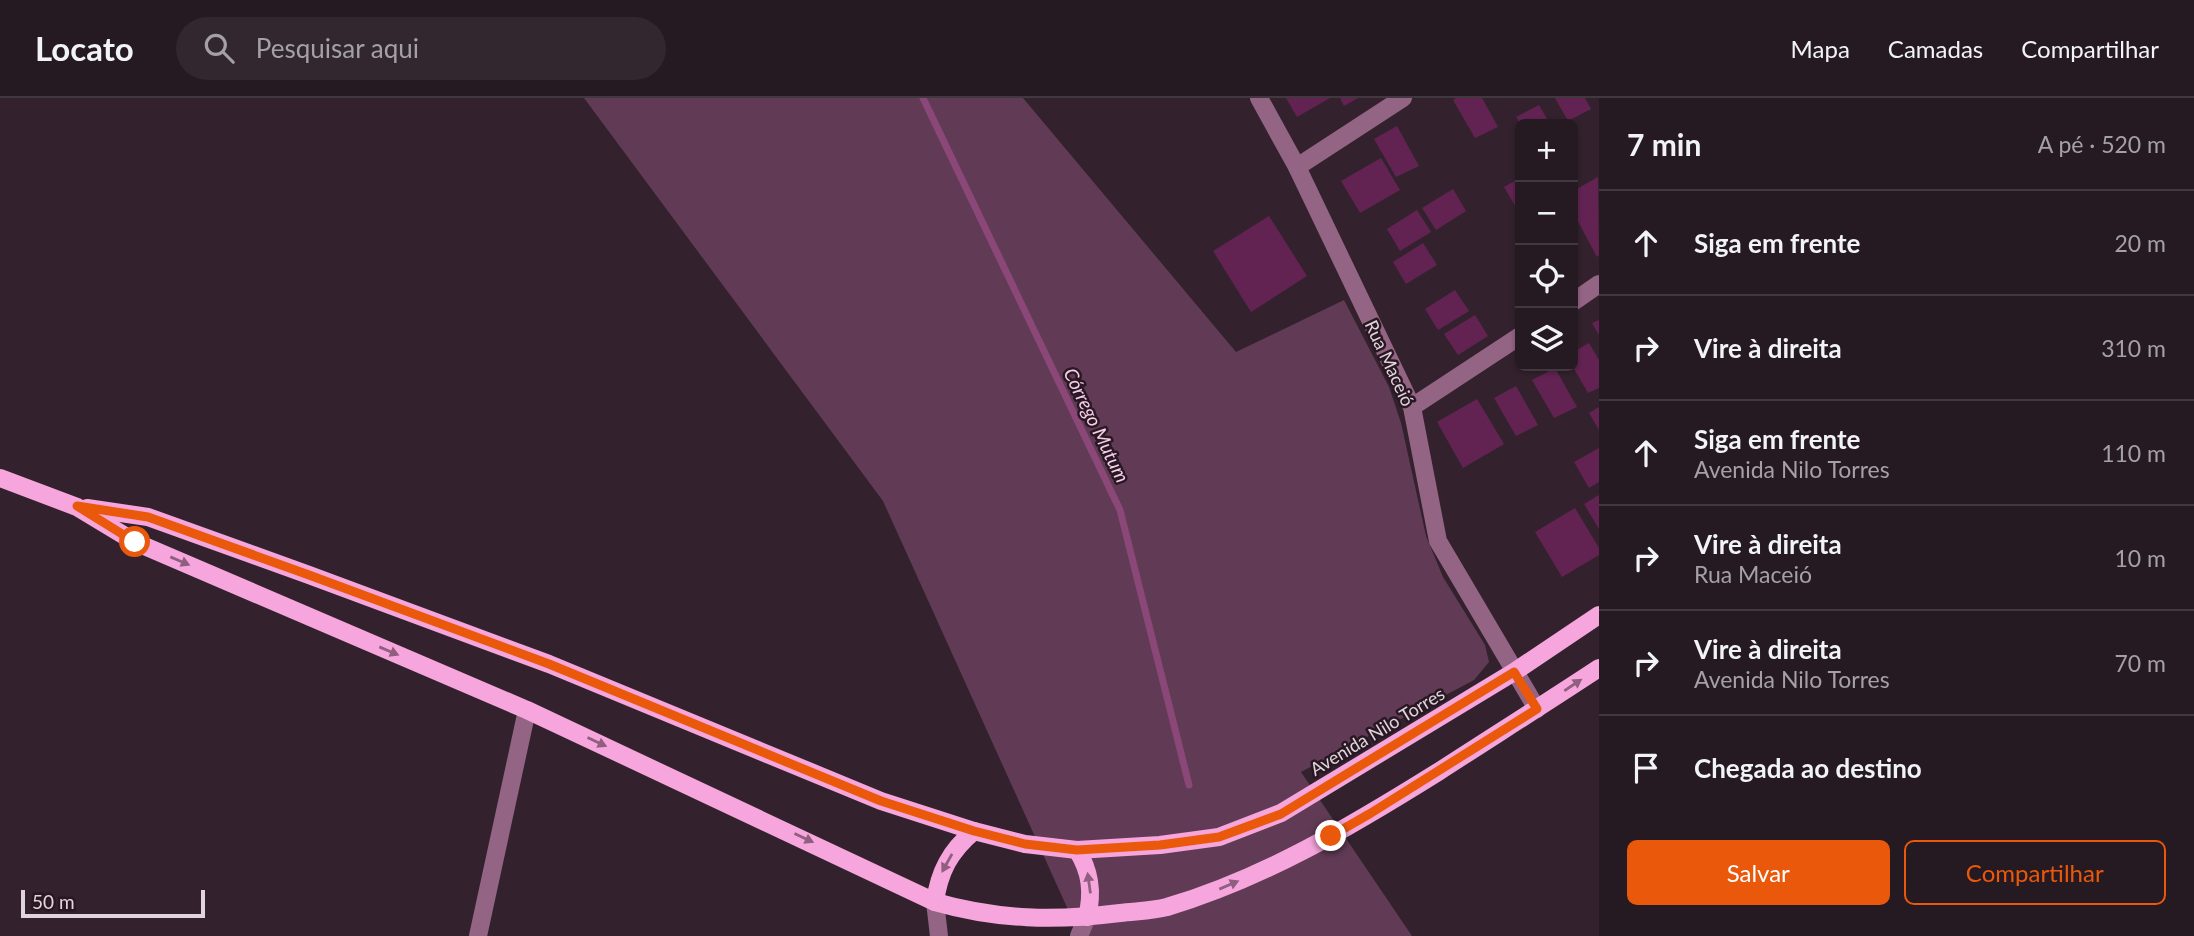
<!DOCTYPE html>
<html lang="pt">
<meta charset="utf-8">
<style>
:root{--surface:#261a22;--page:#32272f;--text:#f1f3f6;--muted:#a4a1a5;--line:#423840;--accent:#ea580c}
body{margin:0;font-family:Lato,sans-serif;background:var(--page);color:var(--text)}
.controls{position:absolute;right:21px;top:21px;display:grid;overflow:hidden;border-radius:10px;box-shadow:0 2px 5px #0004}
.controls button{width:63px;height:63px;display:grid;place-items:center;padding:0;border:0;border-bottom:2px solid var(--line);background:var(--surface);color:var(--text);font:35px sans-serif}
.scale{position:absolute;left:21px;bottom:18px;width:184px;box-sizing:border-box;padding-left:7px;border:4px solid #e0d5dc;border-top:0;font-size:19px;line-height:24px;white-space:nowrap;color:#e0d5dc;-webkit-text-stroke:5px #291823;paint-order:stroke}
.stop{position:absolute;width:21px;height:21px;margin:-16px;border:5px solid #ea580c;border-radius:50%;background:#fff}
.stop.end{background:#ea580c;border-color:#fff;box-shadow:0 2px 7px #0008}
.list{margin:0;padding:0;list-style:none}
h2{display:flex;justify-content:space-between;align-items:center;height:91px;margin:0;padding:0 28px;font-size:30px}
h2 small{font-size:23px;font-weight:400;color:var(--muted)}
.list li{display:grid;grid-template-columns:46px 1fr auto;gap:21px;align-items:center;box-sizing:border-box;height:105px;padding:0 28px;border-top:2px solid var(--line)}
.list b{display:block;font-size:26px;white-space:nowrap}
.list p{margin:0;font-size:23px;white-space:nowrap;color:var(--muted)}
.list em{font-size:23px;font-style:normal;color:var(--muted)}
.actions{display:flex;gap:14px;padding:21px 28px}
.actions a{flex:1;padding:16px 0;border:2px solid var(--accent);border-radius:10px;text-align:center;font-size:24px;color:var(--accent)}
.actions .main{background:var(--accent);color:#fff}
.icon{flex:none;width:38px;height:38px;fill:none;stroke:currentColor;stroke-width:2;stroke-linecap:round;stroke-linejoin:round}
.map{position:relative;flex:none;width:1599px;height:838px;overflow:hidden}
header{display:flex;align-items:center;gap:42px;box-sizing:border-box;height:98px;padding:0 35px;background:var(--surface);border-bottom:2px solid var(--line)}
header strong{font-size:33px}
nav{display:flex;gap:38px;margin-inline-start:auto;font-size:24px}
.search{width:490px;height:63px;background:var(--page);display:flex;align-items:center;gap:18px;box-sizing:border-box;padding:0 24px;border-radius:38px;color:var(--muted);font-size:26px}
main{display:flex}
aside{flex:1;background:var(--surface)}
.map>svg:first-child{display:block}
.green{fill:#613b55}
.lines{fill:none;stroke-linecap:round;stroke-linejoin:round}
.stream{stroke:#8b4777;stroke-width:7}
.building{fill:#622352}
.minor{stroke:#946484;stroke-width:18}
.major{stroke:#f6a6dc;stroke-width:18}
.oneway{fill:#905f80}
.route{stroke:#ea580c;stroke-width:9}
.labels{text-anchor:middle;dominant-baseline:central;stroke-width:5;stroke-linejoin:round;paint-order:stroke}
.street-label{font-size:18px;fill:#e0d5dc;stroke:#291823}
.water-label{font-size:19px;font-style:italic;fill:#f6cee8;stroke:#291823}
</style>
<header>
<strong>Locato</strong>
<div class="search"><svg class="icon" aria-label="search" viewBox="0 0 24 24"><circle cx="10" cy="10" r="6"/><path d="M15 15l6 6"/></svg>Pesquisar aqui</div>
<nav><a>Mapa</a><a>Camadas</a><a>Compartilhar</a></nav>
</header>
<main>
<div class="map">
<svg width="1599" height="838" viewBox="0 0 1599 838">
<rect width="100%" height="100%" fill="#33222d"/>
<path class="green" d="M584,0H1023L1236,254L1344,202L1389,289L1401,325L1426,438L1443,479L1485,547L1489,564L1474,582L1301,674L1412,838H1080L883,403Z"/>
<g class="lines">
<path class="stream" d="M923,0L1120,412L1189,687"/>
</g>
<g class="building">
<path d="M1286,0H1330L1297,19Z"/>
<path d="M1340,0H1358L1344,8Z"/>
<path d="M1456,0H1482L1498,29L1475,40L1453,2Z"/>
<path d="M1555,0H1585L1591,11L1568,23Z"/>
<path d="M1539,7L1550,26H1521L1516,19Z"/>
<path d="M1397,28L1419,68L1396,79L1374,41Z"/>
<path d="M1381,60L1400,92L1360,115L1341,83Z"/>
<path d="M1598,79L1599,157L1597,159L1573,114V93Z"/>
<path d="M1520,80V116L1504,89Z"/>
<path d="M1453,91L1466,113L1436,132L1422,110Z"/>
<path d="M1417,112L1431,134L1400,153L1387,131Z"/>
<path d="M1269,118L1307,178L1251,214L1213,153Z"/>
<path d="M1423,145L1437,167L1406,186L1393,164Z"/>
<path d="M1455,192L1469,213L1438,232L1425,211Z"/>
<path d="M1475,217L1488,238L1458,257L1444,236Z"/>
<path d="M1599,222V237L1592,225Z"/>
<path d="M1589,245L1599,262V290L1588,295L1573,269V254Z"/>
<path d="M1555,270L1577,309L1554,320L1532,282Z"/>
<path d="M1516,288L1538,327L1516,338L1494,300Z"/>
<path d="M1477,301L1504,346L1463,370L1437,324Z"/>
<path d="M1599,309V332L1589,315Z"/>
<path d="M1599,350V384L1589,390L1574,364Z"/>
<path d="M1599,397V431L1584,406Z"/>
<path d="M1575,410L1599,450V457L1562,479L1535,434Z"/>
</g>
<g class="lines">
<g class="minor">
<path d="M1259,0L1297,69L1412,309L1438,443L1537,611"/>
<path d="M1297,69L1403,0"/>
<path d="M1573,204L1599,186"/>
<path d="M1412,309L1520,238"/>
<path d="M935,804L939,838"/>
<path d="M478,838L527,612"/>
<path d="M1079,838L1087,819"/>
</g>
<g class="major">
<path d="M0,380L77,409L135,444L527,612L935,804C998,822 1056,823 1120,815C1135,813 1152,813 1167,809C1265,780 1353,727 1438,674C1492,639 1546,605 1599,570"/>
<path d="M87,410L148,419L309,477L549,566L881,703L974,733L1025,746L1077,752L1160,747L1219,739L1281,715L1514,574L1599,517"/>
<path d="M1077,752C1091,774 1093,795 1087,819"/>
<path d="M935,804C939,774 950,753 974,733"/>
</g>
</g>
<defs><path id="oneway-solid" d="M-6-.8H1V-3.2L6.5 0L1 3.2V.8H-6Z" transform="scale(1.75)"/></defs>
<g class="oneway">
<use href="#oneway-solid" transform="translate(180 463) rotate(23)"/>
<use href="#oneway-solid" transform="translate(389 553) rotate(23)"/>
<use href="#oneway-solid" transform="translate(1573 587) rotate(-34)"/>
<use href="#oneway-solid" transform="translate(597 644) rotate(25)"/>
<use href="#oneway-solid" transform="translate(804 740) rotate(25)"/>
<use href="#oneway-solid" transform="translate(947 765) rotate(119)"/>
<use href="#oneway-solid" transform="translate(1089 785) rotate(-98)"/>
<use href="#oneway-solid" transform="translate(1229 787) rotate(-23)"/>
</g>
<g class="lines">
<path class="route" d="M135,444L77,408L148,419L309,477L549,566L881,703L974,733L1025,746L1077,752L1160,747L1219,739L1281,716L1514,574L1537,611L1371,715L1331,738"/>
</g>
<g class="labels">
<g class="street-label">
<text transform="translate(1390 265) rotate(65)">Rua Maceió</text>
<text transform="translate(1377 633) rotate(-31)">Avenida Nilo Torres</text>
</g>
<g class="water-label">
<text transform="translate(1097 327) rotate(64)">Córrego Mutum</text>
</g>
</g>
</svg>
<div class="controls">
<button>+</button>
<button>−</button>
<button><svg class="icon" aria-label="locate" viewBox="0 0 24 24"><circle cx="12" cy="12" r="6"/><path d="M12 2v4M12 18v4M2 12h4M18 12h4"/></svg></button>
<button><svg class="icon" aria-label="layers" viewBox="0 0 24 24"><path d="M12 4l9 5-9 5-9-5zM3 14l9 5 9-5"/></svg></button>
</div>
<div class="scale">50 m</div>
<div class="stop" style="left:135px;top:444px"></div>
<div class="stop end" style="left:1331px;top:738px"></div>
</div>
<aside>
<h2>7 min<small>A pé · 520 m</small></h2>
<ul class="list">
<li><svg class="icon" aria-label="ahead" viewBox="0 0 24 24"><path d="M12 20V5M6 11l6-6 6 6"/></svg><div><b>Siga em frente</b></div><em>20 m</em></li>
<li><svg class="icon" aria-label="right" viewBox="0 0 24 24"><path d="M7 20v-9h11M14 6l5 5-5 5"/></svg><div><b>Vire à direita</b></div><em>310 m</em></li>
<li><svg class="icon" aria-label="ahead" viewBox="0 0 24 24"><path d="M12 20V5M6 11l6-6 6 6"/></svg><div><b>Siga em frente</b><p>Avenida Nilo Torres</p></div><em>110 m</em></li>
<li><svg class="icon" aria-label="right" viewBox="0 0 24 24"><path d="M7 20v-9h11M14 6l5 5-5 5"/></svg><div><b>Vire à direita</b><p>Rua Maceió</p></div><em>10 m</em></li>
<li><svg class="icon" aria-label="right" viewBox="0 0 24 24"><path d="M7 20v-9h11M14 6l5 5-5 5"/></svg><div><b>Vire à direita</b><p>Avenida Nilo Torres</p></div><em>70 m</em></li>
<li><svg class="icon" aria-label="arrive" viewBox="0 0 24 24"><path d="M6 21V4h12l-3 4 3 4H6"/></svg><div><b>Chegada ao destino</b></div></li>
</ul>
<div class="actions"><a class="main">Salvar</a><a>Compartilhar</a></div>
</aside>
</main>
